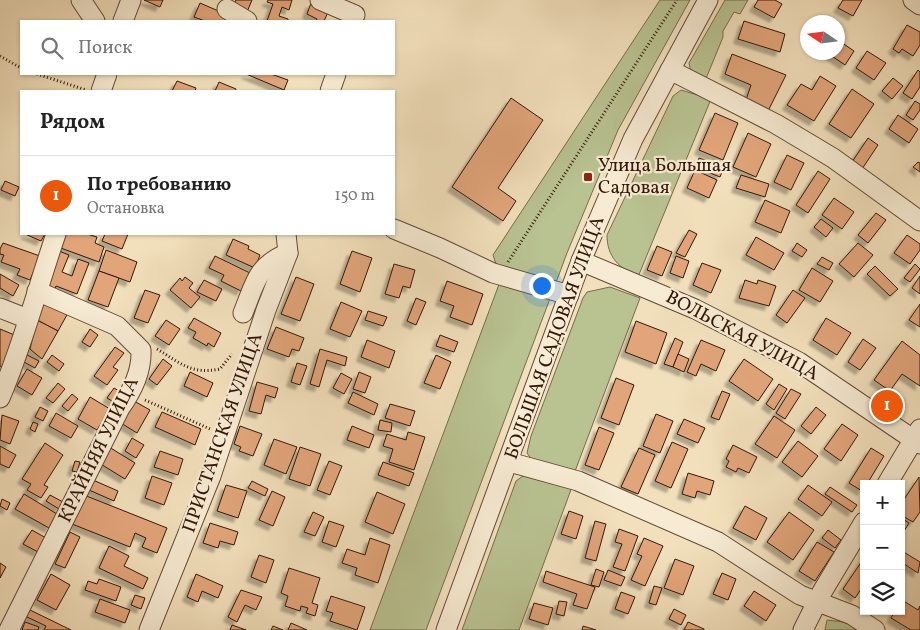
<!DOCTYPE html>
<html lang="ru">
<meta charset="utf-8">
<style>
:root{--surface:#fff;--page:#f6f6f6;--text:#222;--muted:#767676;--line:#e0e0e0;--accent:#ea580c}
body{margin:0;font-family:Vollkorn,serif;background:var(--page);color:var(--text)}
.controls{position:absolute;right:15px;bottom:15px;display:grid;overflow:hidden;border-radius:0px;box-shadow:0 1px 4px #0004}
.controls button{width:45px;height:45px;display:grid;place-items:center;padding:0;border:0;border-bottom:1px solid var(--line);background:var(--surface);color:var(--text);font:25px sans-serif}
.compass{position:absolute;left:800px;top:15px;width:45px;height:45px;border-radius:50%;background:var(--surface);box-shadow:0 1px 4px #0004;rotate:283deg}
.you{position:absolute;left:541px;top:285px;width:18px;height:18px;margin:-12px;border:4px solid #fff;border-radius:50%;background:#1a73e8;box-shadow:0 0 0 8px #1a73e833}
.badge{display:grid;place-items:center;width:32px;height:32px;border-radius:50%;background:var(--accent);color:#fff;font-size:16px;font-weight:700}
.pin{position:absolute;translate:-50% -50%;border:2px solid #fff;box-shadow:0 1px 5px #0006}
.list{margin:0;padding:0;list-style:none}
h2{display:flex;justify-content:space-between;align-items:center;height:65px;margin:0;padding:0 20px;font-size:21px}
h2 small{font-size:16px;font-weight:400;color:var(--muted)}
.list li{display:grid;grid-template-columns:32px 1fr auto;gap:15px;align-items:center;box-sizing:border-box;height:80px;padding:0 20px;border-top:1px solid var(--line)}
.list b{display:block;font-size:19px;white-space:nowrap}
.list p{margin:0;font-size:16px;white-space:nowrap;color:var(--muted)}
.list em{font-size:16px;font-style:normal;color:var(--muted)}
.icon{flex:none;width:28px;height:28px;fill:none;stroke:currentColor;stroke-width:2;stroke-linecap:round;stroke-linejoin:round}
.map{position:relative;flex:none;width:920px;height:630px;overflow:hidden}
.search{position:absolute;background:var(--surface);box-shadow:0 1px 4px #0004;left:20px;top:20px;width:375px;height:55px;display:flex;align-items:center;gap:12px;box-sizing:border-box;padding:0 18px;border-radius:0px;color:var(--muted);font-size:19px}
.panel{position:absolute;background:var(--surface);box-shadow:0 1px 4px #0004;left:20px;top:90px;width:375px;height:145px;border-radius:0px}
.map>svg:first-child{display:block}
.green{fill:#b9c291;stroke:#766c4c}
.building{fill:#e2a57a;stroke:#321706;filter:url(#shadow)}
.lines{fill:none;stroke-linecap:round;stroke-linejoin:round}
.minor-casing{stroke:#624934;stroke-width:21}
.path{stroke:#321706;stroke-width:3;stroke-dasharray:1 2.5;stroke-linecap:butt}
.minor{stroke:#f7ebd3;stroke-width:19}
.poi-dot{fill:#8f2418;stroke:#f7ebd3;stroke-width:2}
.labels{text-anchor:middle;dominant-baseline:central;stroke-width:4.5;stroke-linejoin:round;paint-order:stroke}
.poi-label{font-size:19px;fill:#321706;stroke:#f7ebd3;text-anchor:start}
.street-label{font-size:19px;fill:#321706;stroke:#f7ebd3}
</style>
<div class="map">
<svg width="920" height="630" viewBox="0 0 920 630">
<defs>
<filter id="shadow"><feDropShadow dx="-4.5" dy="4.5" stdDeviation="1" flood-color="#0004"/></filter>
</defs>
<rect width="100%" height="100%" fill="#f2e0bc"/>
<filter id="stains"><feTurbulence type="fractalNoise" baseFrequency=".004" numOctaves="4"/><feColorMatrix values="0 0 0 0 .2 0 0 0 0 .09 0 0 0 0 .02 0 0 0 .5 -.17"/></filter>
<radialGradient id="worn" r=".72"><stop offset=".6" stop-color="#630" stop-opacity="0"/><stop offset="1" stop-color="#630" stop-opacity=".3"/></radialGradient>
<g class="green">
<path d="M660,0H690L618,130L567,253L426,630H370L501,279L493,255Z"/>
<path d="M725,0H748L740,14L734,12L723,31V37L705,81L691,73L689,63Z"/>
<path d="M681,90L711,99L638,277C619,268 607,257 607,235L673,96Z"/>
<path d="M610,287L640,298L574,474L532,460L527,453L531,436L583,298L587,292Z"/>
<path d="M531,475L572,487L519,630H462L516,481L523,476Z"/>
<path d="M827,620L844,622L861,630H825Z"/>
</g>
<g class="building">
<path d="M144,0H163L160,7Z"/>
<path d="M236,0H252L247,12L233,6Z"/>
<path d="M268,0H292L289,10L282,7L279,16L288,19V21H267L273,4L267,2Z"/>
<path d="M758,0H775L782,4L774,18L754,7Z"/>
<path d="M843,0H862L853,16L838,8Z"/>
<path d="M200,3L230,16L228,21H205L194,17Z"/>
<path d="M311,3L329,10L324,21H316L317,19L307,14Z"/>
<path d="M744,21L785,34L780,52L738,39Z"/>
<path d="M907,25L920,32V45L913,56L902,49L899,53L893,49Z"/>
<path d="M838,40L854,51L845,65L826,52H838Z"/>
<path d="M867,51L886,63L874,80L856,68Z"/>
<path d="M732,54L786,75L767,113L746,100L751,85L725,74Z"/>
<path d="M918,70L920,72V87L912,99L903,93Z"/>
<path d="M246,74H271L288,80L284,90Z"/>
<path d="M820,76L836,86L814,121L787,105L801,84L812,90Z"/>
<path d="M893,78L903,86L892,99L882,91Z"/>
<path d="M177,81L196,88L195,91H172Z"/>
<path d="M219,82L236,89L235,91H215Z"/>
<path d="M852,89L874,104L851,138L829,124Z"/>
<path d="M511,98L543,120L498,188L516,201L503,221L452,187Z"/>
<path d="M915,101L920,104V110L913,120L906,115Z"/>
<path d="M715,113L738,123L723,160L699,150Z"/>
<path d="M898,115L918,129L909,143L889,129Z"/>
<path d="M748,133L771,144L756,177L733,167Z"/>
<path d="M868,138L878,145L862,169L852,162Z"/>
<path d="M787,155L804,163L791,190L774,182Z"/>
<path d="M699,158L724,167L720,177L695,167Z"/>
<path d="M918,162L920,163V172L913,167Z"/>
<path d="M695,170L717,180L709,198L687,188Z"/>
<path d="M818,171L830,179L808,213L796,205Z"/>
<path d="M741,175L769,184L765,197L736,188Z"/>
<path d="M5,181L19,187L15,196L1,190Z"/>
<path d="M834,198L854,212L842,229L822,215Z"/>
<path d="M765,200L790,211L781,233L755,222Z"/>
<path d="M876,213L886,220L868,243L858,235Z"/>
<path d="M821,219L833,228L826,237L814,227Z"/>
<path d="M689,230L697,234L685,257L676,253Z"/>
<path d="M25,234H45L41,241Z"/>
<path d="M62,234H87L97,237L95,243L104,247L99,262L58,247Z"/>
<path d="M105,234H128L122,249L102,241Z"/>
<path d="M907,235L920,244V250L910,264L894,253Z"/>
<path d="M756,237L784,253L774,270L746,255Z"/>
<path d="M233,239L249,246L248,249L260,255L255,268L226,255Z"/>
<path d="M3,243L40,256L30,280L17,275L20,269L1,262L4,255L0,254V249Z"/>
<path d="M797,243L807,250L802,257L792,251Z"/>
<path d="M858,243L873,255L854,277L839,264Z"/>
<path d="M657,246L672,252L662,276L647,270Z"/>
<path d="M106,250L137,262L130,282L99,271Z"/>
<path d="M59,251L69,255L62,272L72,276L78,259L89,263L77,294L56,286L54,292L45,288Z"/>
<path d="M352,251L372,258L360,292L340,284Z"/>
<path d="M215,256L250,273L241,291L221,281L224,275L209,268Z"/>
<path d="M676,256L689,261L683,278L670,273Z"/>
<path d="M822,257L833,263L829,270L817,264Z"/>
<path d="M702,263L721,270L711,293L693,285Z"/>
<path d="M394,264L415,270L410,288L403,286L399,298L385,294Z"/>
<path d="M915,264L920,269L910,282L904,278Z"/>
<path d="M875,266L898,289L890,296L867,274Z"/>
<path d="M812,268L833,281L820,302L799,290Z"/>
<path d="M99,271L119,278L108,307L88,300Z"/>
<path d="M0,274L19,285L13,296L0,288Z"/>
<path d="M920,276V294L912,288Z"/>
<path d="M185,277L193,283L189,288L200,297L191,308L170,290L180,278L182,281Z"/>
<path d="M296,277L314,284L300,321L281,314Z"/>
<path d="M204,280L222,289L216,301L197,292Z"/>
<path d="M745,280L757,284L758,280L776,286L769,306L739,298Z"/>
<path d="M447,281L483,294L472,325L450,317L454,306L440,301Z"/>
<path d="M145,290L160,295L148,323L134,318Z"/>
<path d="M793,290L805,298L787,323L776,315Z"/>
<path d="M416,298L426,302L416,325L407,321Z"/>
<path d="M41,299L68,313L58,331L37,320Z"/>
<path d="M341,302L362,311L350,337L330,329Z"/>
<path d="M920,304V327L909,320Z"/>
<path d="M368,311L387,317L383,326L365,320Z"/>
<path d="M194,318L221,333L214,347L208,343L207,346L193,338L196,332L188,328Z"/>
<path d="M826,318L851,333L837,355L813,340Z"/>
<path d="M37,320L58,331L42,359L30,349Z"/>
<path d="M166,320L180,329L169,345L155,336Z"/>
<path d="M636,321L667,333L656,364L625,352Z"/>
<path d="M276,327L304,338L299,351L292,349L289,357L267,349Z"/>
<path d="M0,329L17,336L4,368L0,366Z"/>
<path d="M90,329L98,335L90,347L82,342Z"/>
<path d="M440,335L458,342L454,352L436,346Z"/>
<path d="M675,338L683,342L673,367L664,364Z"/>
<path d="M863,339L876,348L860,370L848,362Z"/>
<path d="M367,340L395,351L389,368L361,357Z"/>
<path d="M701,340L725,350L716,371L701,364L696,376L687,372Z"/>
<path d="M902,341L920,355V386L902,374L890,391L874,380Z"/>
<path d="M115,347L124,353L113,367L118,370L107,385L94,376Z"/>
<path d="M320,349L347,357L345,366L327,360L319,387L310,384Z"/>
<path d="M678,354L689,359L684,372L673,367Z"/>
<path d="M27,355L39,361L35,368L24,362Z"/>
<path d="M52,355L64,364L59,371L47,362Z"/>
<path d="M436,355L451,362L440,389L424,383Z"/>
<path d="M163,359L172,366L157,385L149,379Z"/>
<path d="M744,359L773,379L758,401L729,381Z"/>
<path d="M297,363L307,366L300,385L291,382Z"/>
<path d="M27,369L42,378L32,395L17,386Z"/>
<path d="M190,372L213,383L207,397L184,386Z"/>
<path d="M359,372L371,377L365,393L353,389Z"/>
<path d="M341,373L352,379L344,394L333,388Z"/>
<path d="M616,378L634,385L619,425L601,418Z"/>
<path d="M257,382L278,388L275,398L266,395L261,414L249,411Z"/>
<path d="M58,383L65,389L53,403L46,398Z"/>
<path d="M779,384L787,389L774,410L766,404Z"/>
<path d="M114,388L124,394L117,404L107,398Z"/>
<path d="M791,389L801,394L785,419L776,413Z"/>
<path d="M722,391L730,394L719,420L711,417Z"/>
<path d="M353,392L378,404L374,415L348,403Z"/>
<path d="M72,394L78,399L68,411L62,406Z"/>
<path d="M90,397L110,409L97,430L78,419Z"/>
<path d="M134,401L150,410L137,433L121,423Z"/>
<path d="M390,404L415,411L410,426L385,418Z"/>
<path d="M40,407L48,411L43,421L35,417Z"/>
<path d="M816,407L826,415L811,434L801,426Z"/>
<path d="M162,412L201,429L195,445L155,427Z"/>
<path d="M56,413L78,426L71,438L49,426Z"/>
<path d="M656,414L673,421L660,453L643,446Z"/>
<path d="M2,415L19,421L10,444L0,440Z"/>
<path d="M774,416L795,430L777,458L755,444Z"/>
<path d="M684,419L705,428L698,443L677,434Z"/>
<path d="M380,420L392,423L391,432L378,430Z"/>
<path d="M33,422L38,424L35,432L30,429Z"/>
<path d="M842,424L858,435L841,461L824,449Z"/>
<path d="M240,426L262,434L253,456L239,451L241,447L234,444Z"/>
<path d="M352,426L374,435L369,448L347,440Z"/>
<path d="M599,427L614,433L599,470L585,465Z"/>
<path d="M408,432L425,437L414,470L389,462L393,449L383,446L387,434L406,440Z"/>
<path d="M132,438L144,445L136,458L125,451Z"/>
<path d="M274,439L297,447L286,474L264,465Z"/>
<path d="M798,441L818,456L802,477L782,462Z"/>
<path d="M672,442L688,449L671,488L655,481Z"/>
<path d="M45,443L63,455L44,485L48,487L41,498L27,490L31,484L22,479Z"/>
<path d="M733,445L757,457L749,473L738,468L736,472L726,467L729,461L726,459Z"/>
<path d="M0,446L16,455L9,468L0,464Z"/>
<path d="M109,447L135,463L125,479L99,463Z"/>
<path d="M300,447L321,454L310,486L289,479Z"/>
<path d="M639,448L655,455L638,494L621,487Z"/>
<path d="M871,448L884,456L867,484H864L862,491L849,483Z"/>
<path d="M160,451L183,459L178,475L154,467Z"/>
<path d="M75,461L80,462L77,472L72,471Z"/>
<path d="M329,461L342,466L330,495L317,490Z"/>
<path d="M383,462L414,473L409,486L378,475Z"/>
<path d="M688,473L714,481L710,495L697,491L695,498L682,494Z"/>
<path d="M152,476L172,483L164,505L145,498Z"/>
<path d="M919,477L920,512L913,522L901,515V504Z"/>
<path d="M93,480L118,491L114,501L89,490Z"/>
<path d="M252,481L268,489L265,496L248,488Z"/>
<path d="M226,485L247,491L238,518L217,511Z"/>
<path d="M808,485L832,502L822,516L798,499Z"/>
<path d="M830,487L857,505L852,512L825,494Z"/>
<path d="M272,491L285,497L273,526L259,520Z"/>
<path d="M377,492L405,504L393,534L365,522Z"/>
<path d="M24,494L57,514L49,528L15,509Z"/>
<path d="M50,495L63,502L59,509L46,501Z"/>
<path d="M84,495L167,528L157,553L142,547L146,538L135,533L130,547L72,524Z"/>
<path d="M2,499L10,503L7,510L0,506Z"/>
<path d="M745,506L767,518L756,540L733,528Z"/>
<path d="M569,511L583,516L576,539L561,534Z"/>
<path d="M313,512L324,517L315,536L304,532Z"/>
<path d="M789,512L814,530L793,560L767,542Z"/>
<path d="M901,518L909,523L901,536Z"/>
<path d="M329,521L344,526L336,547L322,542Z"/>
<path d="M595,521L606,524L596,561L585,558Z"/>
<path d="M210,523L238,532L234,545L220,541L218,548L203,543Z"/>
<path d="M619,529L638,536L625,571L613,567L622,544L615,542Z"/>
<path d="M32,530L46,538L38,552L23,544Z"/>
<path d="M828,530L841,540L835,548L822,538Z"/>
<path d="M70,532L80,537L65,568L55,564Z"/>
<path d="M370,538L390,545L378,583L355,575L357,568L342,563L347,549L365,555Z"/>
<path d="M644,538L663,546L645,586L631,580L642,556L637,554Z"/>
<path d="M817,542L834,552L815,581L799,571Z"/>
<path d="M109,546L129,556L124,566L148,578L143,589L99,568Z"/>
<path d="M902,551L920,562L918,573L901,562Z"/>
<path d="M259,555L274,560L266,583L251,577Z"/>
<path d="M864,558V585L855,598L843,589Z"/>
<path d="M675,559L694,566L683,595L664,588Z"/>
<path d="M0,563L6,567L0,578Z"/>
<path d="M289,568L320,578L312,603L318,605L315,616L306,613L308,608L301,606L300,611L285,606L288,596L281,593Z"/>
<path d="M596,569L604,572L599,587L591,585Z"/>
<path d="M608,570L625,577L621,586L604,580Z"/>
<path d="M546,571L595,587L587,609L573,605L577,594L543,582Z"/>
<path d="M722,573L736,579L728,600L713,594Z"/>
<path d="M51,574L70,585L56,610L37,600Z"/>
<path d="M196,574L223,586L218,598L202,591L198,602L187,597Z"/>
<path d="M99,579L121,587L116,601L85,590L88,581L97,584Z"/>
<path d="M654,586L662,588L656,605L649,603Z"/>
<path d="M241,590L262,597L256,610L245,605L237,622L228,617Z"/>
<path d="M754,591L776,605L766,621L744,606Z"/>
<path d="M621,592L635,597L628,614L615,609Z"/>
<path d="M135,595L145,598L141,609L131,605Z"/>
<path d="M331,596L365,607L357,630L330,621L333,613L326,611Z"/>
<path d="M100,599L130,610L125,623L95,612Z"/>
<path d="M902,600L918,610L920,606V630H911L891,618L895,611H901Z"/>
<path d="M559,601L567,602L564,616L556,614Z"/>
<path d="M534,603L553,608L548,625L529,619Z"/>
<path d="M28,609L71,630H44L46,626L25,616Z"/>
<path d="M674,609L686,615L681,625L669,619Z"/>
<path d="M25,622L39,627L38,630H22Z"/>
<path d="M688,622L704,629V630H684Z"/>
<path d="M291,623L307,630H288Z"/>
<path d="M232,625L246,630H230Z"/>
<path d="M273,626L283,630H271Z"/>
<path d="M583,626L596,630H582Z"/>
</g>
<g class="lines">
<g class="minor-casing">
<g id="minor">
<path d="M81,0L95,21"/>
<path d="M320,0L355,15"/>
<path d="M913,0L920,5"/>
<path d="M227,9L247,21"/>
<path d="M123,21L131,0"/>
<path d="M670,70L776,124L833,158L920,221"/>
<path d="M101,91L107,74"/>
<path d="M330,91L336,74"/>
<path d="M394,229L440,248L493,273L569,295"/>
<path d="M581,261L695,309L799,362L920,444"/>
<path d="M0,308L28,319"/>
<path d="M243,313C255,284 256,266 288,253"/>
<path d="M0,398C23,345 37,289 56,234"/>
<path d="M509,462L578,481L718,542L800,595L852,615L875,630"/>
<path d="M887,484L920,429"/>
<path d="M9,630L120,408C133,390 142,371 141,350L117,326L37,291"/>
<path d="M149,630L211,476L266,310L288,253L286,234"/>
<path d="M446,630L581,261L633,139L708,0"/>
<path d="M803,630L822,592L864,522"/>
</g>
</g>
<g class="path">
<path d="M0,56L21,68"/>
<path d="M37,74L86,90"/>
<path d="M508,262L677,0"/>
<path d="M157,349C180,363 192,375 220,369L232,354"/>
<path d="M145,400L210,429"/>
</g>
<use href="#minor" class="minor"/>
</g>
<rect class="poi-dot" x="583" y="172" width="10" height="10" rx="2.5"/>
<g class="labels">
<g class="poi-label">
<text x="598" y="166">Улица Большая<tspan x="598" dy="22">Садовая</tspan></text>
</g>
<g class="street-label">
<text transform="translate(742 336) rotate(28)">ВОЛЬСКАЯ УЛИЦА</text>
<text transform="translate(555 338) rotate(-70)">БОЛЬШАЯ САДОВАЯ УЛИЦА</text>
<text transform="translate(223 433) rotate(-71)">ПРИСТАНСКАЯ УЛИЦА</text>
<text transform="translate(99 450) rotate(-64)">КРАЙНЯЯ УЛИЦА</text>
</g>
</g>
<rect width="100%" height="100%" filter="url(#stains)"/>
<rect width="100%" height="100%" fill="url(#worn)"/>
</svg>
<div class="controls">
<button>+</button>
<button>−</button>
<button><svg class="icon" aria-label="layers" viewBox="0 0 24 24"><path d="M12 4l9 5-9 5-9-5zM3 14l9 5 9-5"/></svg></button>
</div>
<svg class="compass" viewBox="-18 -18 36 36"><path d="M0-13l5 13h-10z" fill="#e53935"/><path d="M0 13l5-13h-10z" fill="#767676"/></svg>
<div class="you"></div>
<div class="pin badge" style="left:887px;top:406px">1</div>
<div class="search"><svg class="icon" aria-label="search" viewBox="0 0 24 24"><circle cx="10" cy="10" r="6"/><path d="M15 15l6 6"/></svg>Поиск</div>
<section class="panel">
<h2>Рядом<small></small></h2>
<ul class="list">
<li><span class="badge">1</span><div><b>По требованию</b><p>Остановка</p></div><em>150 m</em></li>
</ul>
</section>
</div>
